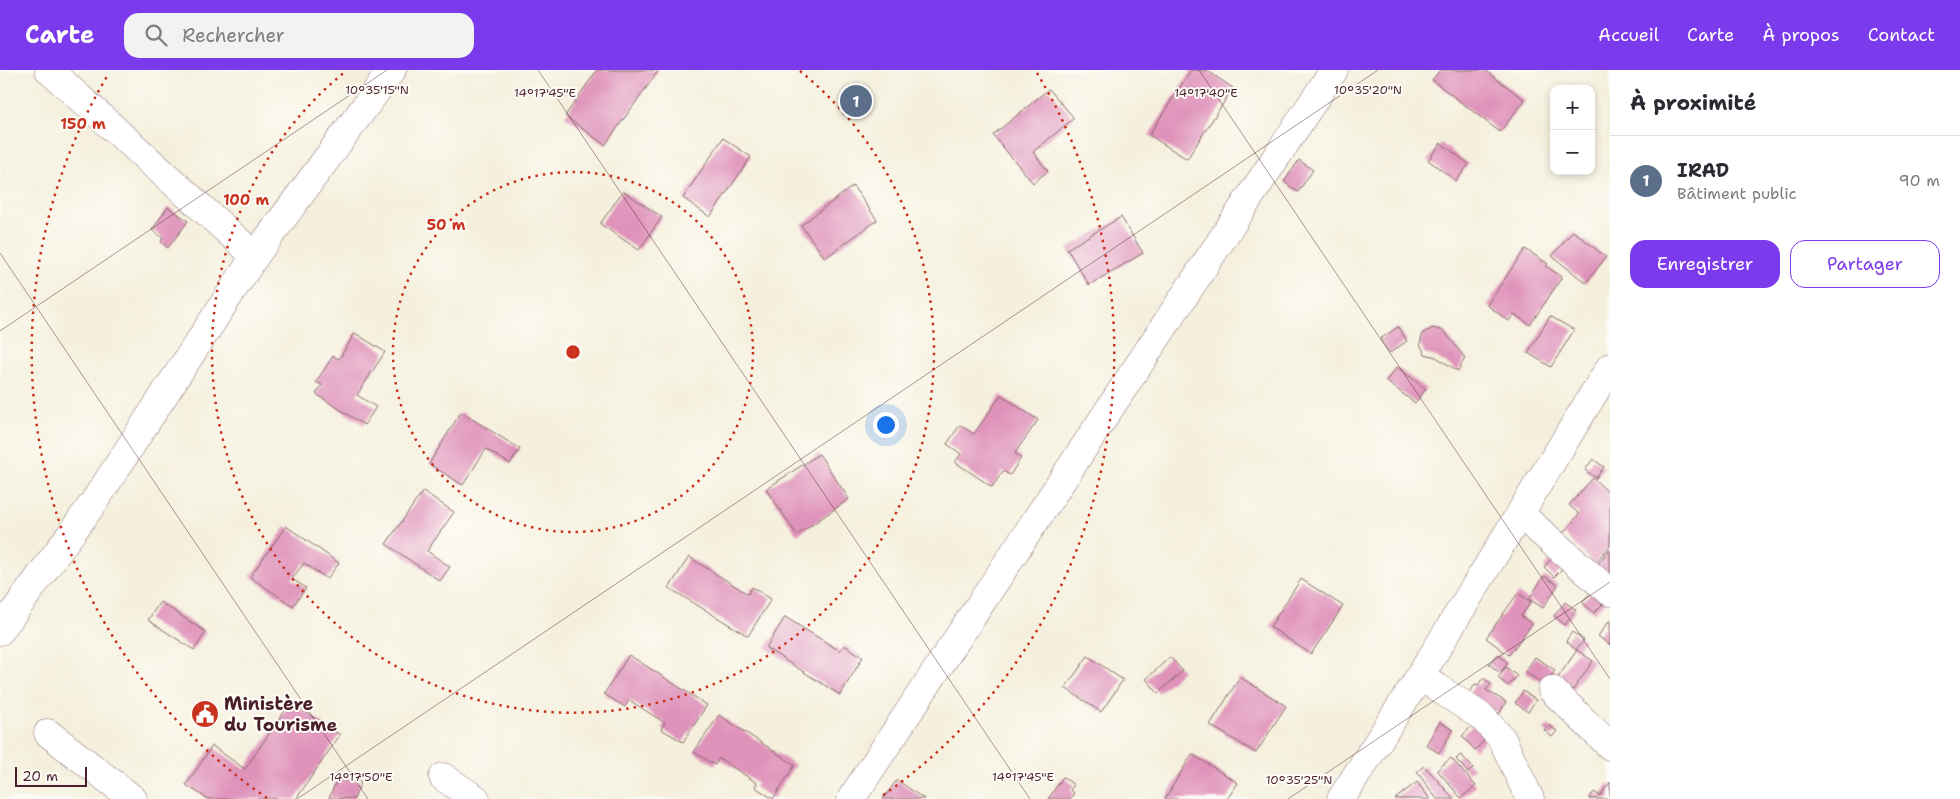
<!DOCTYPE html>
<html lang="fr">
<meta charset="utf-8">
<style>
:root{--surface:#fff;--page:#f2f2f3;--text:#2b2b33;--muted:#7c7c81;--line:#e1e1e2;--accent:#7c3aed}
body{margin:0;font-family:"Shantell Sans",sans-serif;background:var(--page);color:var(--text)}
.controls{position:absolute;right:15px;top:15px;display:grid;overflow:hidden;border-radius:10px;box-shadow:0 2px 8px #0003}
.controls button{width:45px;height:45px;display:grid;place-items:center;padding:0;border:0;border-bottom:1px solid var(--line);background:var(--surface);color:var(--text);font:25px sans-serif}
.scale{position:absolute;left:15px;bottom:12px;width:72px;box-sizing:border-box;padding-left:5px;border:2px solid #4a1f2b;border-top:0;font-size:14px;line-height:18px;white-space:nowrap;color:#4a1f2b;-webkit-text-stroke:4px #fdfcf7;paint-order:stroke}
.you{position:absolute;left:885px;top:354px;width:18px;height:18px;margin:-12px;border:4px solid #fff;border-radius:50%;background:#1a73e8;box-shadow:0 0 0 8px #1a73e833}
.badge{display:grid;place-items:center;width:32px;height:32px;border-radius:50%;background:var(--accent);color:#fff;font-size:16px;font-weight:700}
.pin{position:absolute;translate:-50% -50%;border:2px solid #fff;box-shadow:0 1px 5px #0006}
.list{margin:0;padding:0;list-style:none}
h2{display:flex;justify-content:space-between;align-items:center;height:65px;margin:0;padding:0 20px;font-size:21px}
h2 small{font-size:16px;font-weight:400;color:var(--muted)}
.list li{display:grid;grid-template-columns:32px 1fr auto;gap:15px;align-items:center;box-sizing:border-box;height:90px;padding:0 20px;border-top:1px solid var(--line)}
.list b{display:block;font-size:19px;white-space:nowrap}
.list p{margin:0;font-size:16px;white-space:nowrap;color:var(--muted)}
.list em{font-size:16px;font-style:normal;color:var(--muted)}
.actions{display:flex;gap:10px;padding:15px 20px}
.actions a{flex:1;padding:11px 0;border:1px solid var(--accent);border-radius:15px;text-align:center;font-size:18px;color:var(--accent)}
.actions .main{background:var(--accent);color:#fff}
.icon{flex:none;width:28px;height:28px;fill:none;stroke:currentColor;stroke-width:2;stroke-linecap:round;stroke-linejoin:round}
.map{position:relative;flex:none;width:1610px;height:729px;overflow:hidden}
header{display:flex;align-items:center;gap:30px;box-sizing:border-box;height:70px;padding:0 25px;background:var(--accent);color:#fff}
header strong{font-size:24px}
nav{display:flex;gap:28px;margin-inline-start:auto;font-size:18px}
.search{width:350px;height:45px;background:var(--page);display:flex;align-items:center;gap:12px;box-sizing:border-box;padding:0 18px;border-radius:15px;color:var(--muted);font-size:19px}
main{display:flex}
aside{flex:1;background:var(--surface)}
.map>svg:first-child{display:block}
.building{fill:#df92ba}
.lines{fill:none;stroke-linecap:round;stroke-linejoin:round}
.minor-casing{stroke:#866869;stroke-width:29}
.minor{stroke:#fff;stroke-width:28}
.ticks{fill:none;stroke:#4a1f2b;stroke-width:1;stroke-opacity:0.45}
.ring{fill:none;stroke:#c8321e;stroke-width:2.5;stroke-dasharray:2.5 5}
.labels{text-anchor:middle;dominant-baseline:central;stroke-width:4;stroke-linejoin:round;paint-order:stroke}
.poi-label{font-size:18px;font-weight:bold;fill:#4a1f2b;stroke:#fdfcf7;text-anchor:start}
.ticks-label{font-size:12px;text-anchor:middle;fill:#4a1f2b;stroke:#fdfcf7;stroke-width:4;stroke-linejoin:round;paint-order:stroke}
.centre{fill:#c8321e;stroke:#fdfcf7;stroke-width:2.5}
.ring-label{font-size:15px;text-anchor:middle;font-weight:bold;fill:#c8321e;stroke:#fdfcf7;stroke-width:4;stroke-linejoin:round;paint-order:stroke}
</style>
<header>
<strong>Carte</strong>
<div class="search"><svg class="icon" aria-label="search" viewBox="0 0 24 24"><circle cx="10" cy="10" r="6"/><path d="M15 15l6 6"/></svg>Rechercher</div>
<nav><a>Accueil</a><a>Carte</a><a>À propos</a><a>Contact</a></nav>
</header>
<main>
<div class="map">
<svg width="1610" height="729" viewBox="0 0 1610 729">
<rect width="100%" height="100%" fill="#fdfcf7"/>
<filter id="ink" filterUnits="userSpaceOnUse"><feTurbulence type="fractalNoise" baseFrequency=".02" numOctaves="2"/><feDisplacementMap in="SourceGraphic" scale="10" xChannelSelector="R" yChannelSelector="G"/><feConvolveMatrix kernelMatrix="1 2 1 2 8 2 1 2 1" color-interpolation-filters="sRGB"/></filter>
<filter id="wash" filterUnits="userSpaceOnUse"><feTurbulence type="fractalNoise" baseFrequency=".0096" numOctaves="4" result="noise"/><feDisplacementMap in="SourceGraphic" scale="20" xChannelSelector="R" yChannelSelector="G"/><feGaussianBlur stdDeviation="1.12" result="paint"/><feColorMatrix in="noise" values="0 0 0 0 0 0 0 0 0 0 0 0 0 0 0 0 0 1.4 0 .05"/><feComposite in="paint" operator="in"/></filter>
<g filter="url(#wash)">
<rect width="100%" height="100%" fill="#f5f0dd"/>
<g id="blocks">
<g class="building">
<path d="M597,0H659L605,75L565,46Z"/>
<path d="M1191,0H1206L1233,18L1187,89L1149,65Z"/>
<path d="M1440,0H1485L1525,30L1500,62L1432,10Z"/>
<path d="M1049,19L1074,48L1033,82L1048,101L1033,113L993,65Z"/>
<path d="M723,68L751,87L710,147L683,128Z"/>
<path d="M1441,73L1469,94L1456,111L1428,90Z"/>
<path d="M1299,90L1313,100L1298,122L1284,112Z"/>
<path d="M853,116L877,150L825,188L801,155Z"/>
<path d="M623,121L662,147L639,180L600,154Z"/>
<path d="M168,137L188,151L168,178L161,172L163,168L152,160Z"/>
<path d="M1121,147L1143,183L1089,215L1067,179Z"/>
<path d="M1573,161L1606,187L1586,213L1552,186Z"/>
<path d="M1525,179L1548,194L1546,196L1562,207L1530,255L1514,244L1509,251L1487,235Z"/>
<path d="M1550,246L1574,260L1551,297L1528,283Z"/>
<path d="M1398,257L1407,271L1390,283L1380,269Z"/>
<path d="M1433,258L1444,261L1465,288L1458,301L1436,287L1425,284L1420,274L1423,263Z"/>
<path d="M355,263L385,282L357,325L376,337L364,355L316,324L322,315L316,312L333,286L339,289Z"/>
<path d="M1397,297L1426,319L1415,333L1386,311Z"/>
<path d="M1001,325L1038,350L1015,383L1021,388L1010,405L1003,401L992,417L955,392L961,384L947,374L960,355L974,364Z"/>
<path d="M461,342L520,379L510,394L486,379L463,415L429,394Z"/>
<path d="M819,384L849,429L797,465L766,419Z"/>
<path d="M1593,389L1604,397L1596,408L1585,400Z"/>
<path d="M1593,408L1609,423L1607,425L1610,427V476L1594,494L1563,463L1579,444L1569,435Z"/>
<path d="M423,421L454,442L427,481L450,497L440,511L386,474Z"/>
<path d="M286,456L339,493L327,509L304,493L292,509L306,518L293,536L250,507Z"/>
<path d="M1609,480L1610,481V507L1596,496Z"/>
<path d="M1556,484L1566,495L1554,507L1544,497Z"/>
<path d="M689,487L748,524L752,517L771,529L748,566L669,518Z"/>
<path d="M1544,506L1558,515L1543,538L1529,529Z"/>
<path d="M1301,509L1343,536L1311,584L1270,557Z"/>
<path d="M1595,518L1607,530L1594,543L1582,532Z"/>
<path d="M1518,523L1531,532L1521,546L1532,554L1509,585L1486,568Z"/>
<path d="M160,532L206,562L194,580L148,550Z"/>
<path d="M1565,532L1576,540L1565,555L1554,546Z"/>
<path d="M785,547L840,581L844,575L863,587L840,625L766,578Z"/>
<path d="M1610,550V575L1598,566Z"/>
<path d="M1572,562L1584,570L1576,580L1566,571Z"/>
<path d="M1577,580L1593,591L1573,620L1557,609Z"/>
<path d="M1498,584L1508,593L1500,603L1489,594Z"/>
<path d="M629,585L707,635L683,672L661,659L665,653L629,630L625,637L604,624Z"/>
<path d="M1088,586L1123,610L1101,642L1065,618Z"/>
<path d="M1170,587L1183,601L1158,623L1146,609Z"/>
<path d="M1535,587L1555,600L1545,615L1525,602Z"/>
<path d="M1506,597L1517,606L1508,616L1498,608Z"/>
<path d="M1240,607L1286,636L1256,683L1210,655Z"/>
<path d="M1483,608L1491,614L1486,620L1506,632L1499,644L1468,626L1475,614L1478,615Z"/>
<path d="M1523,621L1536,630L1528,642L1515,633Z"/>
<path d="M291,632L340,665L296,729H208L186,715L212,676L245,699Z"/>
<path d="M719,645L795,695L773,729L755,717L757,713L719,688L715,695L694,682Z"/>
<path d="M1440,652L1453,660L1439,683L1426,675Z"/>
<path d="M1475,653L1489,666L1475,680L1462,666Z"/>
<path d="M1548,655L1557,661L1552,667L1544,660Z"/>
<path d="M1192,684L1238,713L1227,729H1165Z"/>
<path d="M1461,685L1473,698L1468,703L1456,689Z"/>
<path d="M1451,688L1476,716L1461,728L1437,700Z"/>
<path d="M1424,696L1429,701L1454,729H1437L1417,702Z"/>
<path d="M340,703L361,712L354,729L329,728Z"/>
<path d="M1063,707L1074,715L1070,720L1074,723L1070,729H1048Z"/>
<path d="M897,710L924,729H883Z"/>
<path d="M1417,712L1430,729H1395Z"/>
<path d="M1610,712V729H1589L1594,722L1600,726Z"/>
</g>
</g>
</g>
<g filter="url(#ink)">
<use href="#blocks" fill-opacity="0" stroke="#866869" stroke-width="1"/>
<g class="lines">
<g class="minor-casing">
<g id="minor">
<path d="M49,0L255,186"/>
<path d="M1520,444L1610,522"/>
<path d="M0,561L94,432L255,186L392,0"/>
<path d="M1420,606L1482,647L1502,669L1530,729"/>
<path d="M1552,620L1610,676"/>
<path d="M48,663L133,729"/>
<path d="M443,707L476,729"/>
<path d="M851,729L1334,0"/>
<path d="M1341,729L1420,606L1610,297"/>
</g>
</g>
<use href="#minor" class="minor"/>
</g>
</g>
<path class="ticks" d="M538,0L1030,729M1199,0L1610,609M0,183L368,729M0,261L387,0M297,729L1378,0M1288,729L1610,512"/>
<g class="ring">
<circle cx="573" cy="282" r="180"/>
<path d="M800 1A361 361 0 1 1 346 1"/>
<path d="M267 728A541 541 0 0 1 109 3M1037 3A541 541 0 0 1 879 728"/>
</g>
<defs>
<g id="civic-disc" transform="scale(1.4375)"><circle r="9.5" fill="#c8321e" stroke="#fdfcf7"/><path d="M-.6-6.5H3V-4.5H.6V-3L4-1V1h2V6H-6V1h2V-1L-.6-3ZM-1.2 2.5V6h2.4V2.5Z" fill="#fff"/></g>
</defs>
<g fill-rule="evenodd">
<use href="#civic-disc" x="205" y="644"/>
</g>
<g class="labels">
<g class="poi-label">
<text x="224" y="634">Ministère<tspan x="224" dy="21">du Tourisme</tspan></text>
</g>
</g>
<g class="ticks-label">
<text x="1368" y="24">10°35'20"N</text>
<text x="377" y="24">10°35'15"N</text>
<text x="545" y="27">14°17'45"E</text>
<text x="1206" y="27">14°17'40"E</text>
<text x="361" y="711">14°17'50"E</text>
<text x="1023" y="711">14°17'45"E</text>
<text x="1299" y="714">10°35'25"N</text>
</g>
<circle cx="573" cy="282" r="8" class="centre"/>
<g class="ring-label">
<text x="83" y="59">150 m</text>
<text x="246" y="135">100 m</text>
<text x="446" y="160">50 m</text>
</g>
</svg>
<div class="controls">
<button>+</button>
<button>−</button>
</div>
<div class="scale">20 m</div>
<div class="you"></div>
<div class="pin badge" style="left:856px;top:31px;background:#5c6f8a">1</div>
</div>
<aside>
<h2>À proximité<small></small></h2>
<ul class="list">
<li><span class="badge" style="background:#5c6f8a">1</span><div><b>IRAD</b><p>Bâtiment public</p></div><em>90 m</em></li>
</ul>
<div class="actions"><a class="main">Enregistrer</a><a>Partager</a></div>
</aside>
</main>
